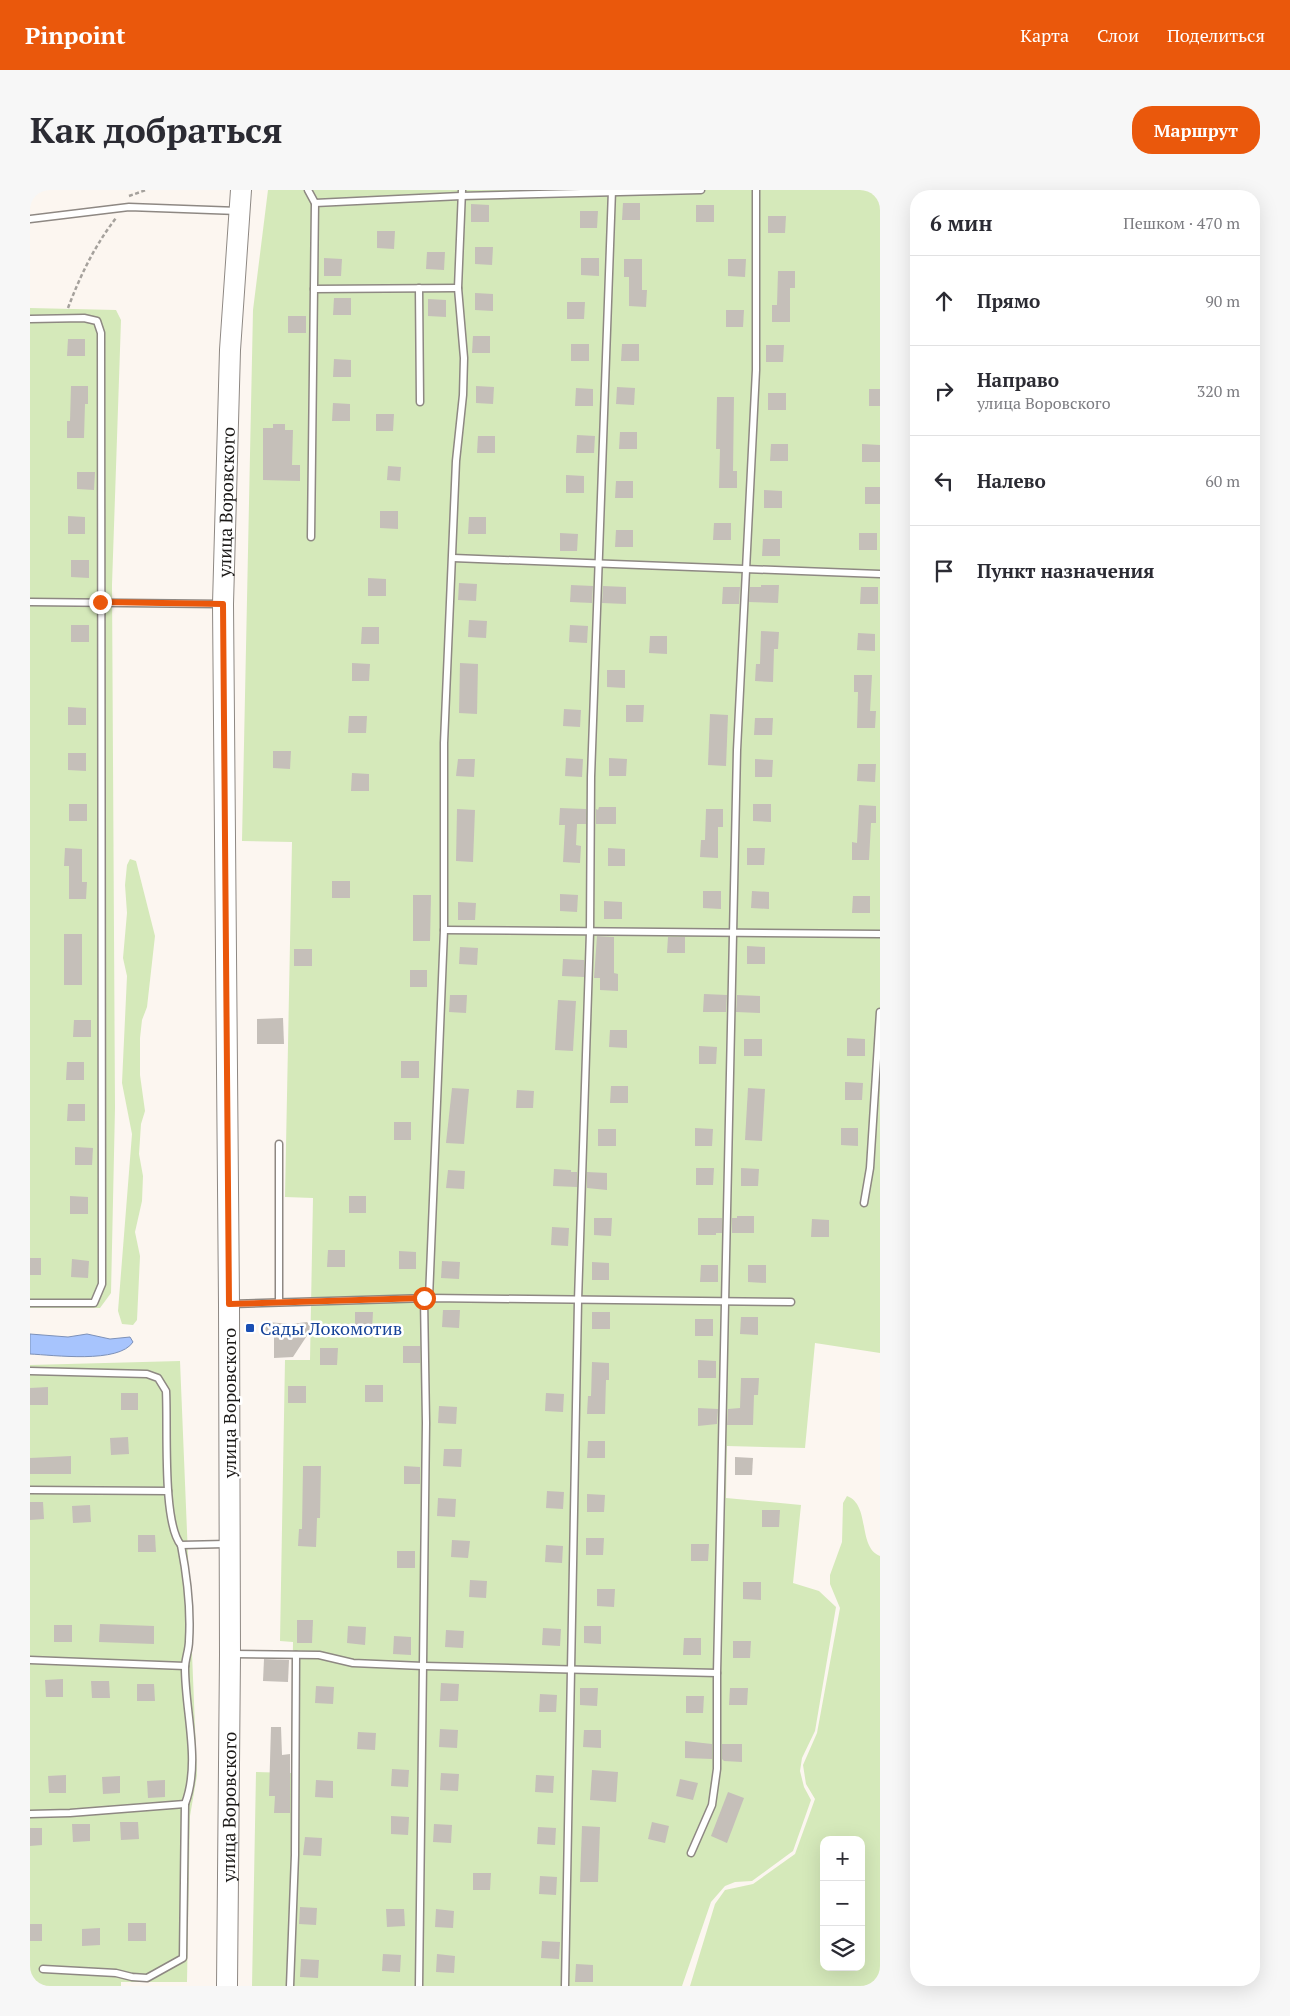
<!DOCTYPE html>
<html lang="ru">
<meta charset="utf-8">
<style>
:root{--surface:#fff;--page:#f7f7f7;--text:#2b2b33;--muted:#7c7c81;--line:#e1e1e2;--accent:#ea580c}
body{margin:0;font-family:"PT Serif",serif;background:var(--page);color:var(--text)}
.controls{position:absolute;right:15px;bottom:15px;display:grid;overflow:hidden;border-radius:10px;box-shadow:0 5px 20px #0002}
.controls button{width:45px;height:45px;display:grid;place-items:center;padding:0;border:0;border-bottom:1px solid var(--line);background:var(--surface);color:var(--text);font:25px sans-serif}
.stop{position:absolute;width:15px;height:15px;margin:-11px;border:4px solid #ea580c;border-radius:50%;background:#fff}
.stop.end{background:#ea580c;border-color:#fff;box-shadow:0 1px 5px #0008}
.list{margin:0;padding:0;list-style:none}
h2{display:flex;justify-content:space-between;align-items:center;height:65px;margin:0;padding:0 20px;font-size:21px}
h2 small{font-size:16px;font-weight:400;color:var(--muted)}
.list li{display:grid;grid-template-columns:32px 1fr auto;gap:15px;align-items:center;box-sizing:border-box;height:90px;padding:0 20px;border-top:1px solid var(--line)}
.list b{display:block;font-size:19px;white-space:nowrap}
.list p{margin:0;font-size:16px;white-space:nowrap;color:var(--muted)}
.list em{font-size:16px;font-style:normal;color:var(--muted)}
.icon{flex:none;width:28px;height:28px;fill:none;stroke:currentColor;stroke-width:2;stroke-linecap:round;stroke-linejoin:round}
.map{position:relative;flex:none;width:850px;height:1796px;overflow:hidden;border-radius:20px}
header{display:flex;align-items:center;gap:30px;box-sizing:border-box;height:70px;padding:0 25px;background:var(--accent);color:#fff}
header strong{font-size:24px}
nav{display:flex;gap:28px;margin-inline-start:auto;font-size:18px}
.intro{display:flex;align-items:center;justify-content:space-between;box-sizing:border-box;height:120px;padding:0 30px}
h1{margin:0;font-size:35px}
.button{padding:12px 22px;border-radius:20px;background:var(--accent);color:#fff;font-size:18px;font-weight:700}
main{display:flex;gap:30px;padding:0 30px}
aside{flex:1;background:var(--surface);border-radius:20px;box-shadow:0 5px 20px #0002}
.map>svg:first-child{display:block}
.green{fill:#d5e9ba;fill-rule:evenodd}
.water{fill:#a7c4fd;stroke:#7d91b8}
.building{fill:#c5bfb9}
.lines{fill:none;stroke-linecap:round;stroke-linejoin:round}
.lane-casing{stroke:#8e8883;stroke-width:9}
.primary-casing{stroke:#8e8883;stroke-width:22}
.path{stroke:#a5a19c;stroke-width:2.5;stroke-dasharray:4 2.5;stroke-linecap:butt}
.lane{stroke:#fff;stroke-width:6}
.primary{stroke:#fff;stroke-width:20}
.route{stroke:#ea580c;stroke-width:6}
.transit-dot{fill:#1a4fb4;stroke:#fff;stroke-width:2}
.labels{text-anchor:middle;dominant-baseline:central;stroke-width:5;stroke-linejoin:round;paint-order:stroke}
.street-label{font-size:18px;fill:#1b1917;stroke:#fff}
.transit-label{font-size:18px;fill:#164399;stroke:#fff;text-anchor:start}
</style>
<header>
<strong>Pinpoint</strong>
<nav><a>Карта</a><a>Слои</a><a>Поделиться</a></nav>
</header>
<div class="intro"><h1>Как добраться</h1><a class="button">Маршрут</a></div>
<main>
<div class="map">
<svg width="850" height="1796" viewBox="0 0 850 1796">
<rect width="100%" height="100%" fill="#fcf6f0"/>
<g class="green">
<path d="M238,0H850V1163L785,1153L775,1258L697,1256L696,1308L771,1315L763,1393L789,1401L806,1417L785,1541L772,1568L770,1581L774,1597L781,1610L763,1661L722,1691L705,1692L695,1696L681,1712L652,1796H222L226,1582L261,1583L263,1452L250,1451L255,1170H280L283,1008L255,1007L262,652L212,651L223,120Z"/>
<path d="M0,118L86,120L91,130L82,395L85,918L81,1103L70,1118H0Z"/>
<path d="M100,669L106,671L125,746L117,817L112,830L110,848V885L115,921L111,934L109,964L113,986L112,1011L105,1042L110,1066L107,1130L103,1135L92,1134L88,1121L102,944L92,893L97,786L93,768L97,723L95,695L97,675Z"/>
<path d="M150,1171L167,1585L160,1626L157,1792H91V1796H0V1175Z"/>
<path d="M817,1306C841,1315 827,1357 850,1366V1796H660L685,1714L695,1700L723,1694L765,1664L785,1609L776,1594L773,1575L787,1543L810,1418L800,1394V1385L812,1352L813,1313ZM794,1650H831V1777H794Z"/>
</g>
<path class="water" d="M0,1144L38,1147L57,1144L80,1149L100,1147L103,1152C89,1174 23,1165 0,1164Z"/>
<g class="building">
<path d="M593,13H610V30H592Z"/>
<path d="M441,14L459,15V32H441Z"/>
<rect x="666" y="15" width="18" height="17"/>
<path d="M550,21H568L567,38H550Z"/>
<path d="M738,26H756L755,43H738Z"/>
<path d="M347,41H365L364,59L347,58Z"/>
<path d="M445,57H463L462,75L445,74Z"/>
<path d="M397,62H415L414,80L396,79Z"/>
<path d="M294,68L312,69L311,86H294Z"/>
<path d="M551,68H569V86L551,85Z"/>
<path d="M594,69H612V100H617L616,117L599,116V87H594Z"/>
<path d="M698,69H716L715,87L698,86Z"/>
<path d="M748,81H765V98H760V132H742V115H747Z"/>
<path d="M445,103L463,104V121L445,120Z"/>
<path d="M304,108H321V125H303Z"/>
<path d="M398,109L416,110V127L398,126Z"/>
<path d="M537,112H555L554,129H537Z"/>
<path d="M696,120H714L713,137H696Z"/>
<rect x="258" y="126" width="18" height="17"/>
<path d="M443,146H460V163H442Z"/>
<path d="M38,149H55V166H37Z"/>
<rect x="541" y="154" width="18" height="17"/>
<path d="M592,154H609V171H591Z"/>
<path d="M736,155H754L753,172H736Z"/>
<path d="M304,169L321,170V187H303Z"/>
<path d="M41,196H58V214H55L54,248H37V231H40Z"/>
<path d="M446,196L464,197L463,214L446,213Z"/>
<path d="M587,197L605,198L604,215L586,214Z"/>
<path d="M546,198L563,199V216H545Z"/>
<rect x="839" y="199" width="11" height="17"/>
<rect x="738" y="203" width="18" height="17"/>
<path d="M687,207H704L703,281H707V298H689L690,259H686Z"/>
<path d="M303,213L320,214V231H302Z"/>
<path d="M346,224H364L363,241H346Z"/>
<path d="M243,234H255V240H263L262,275H270V291L233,290V238H243Z"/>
<path d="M590,242H607V259H589Z"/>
<path d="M547,245L565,246L564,263H546Z"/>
<path d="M448,246H465V263H447Z"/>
<path d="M741,254H758V271H740Z"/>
<path d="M832,254L850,255V272H832Z"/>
<path d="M358,276L371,277L370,291L357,290Z"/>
<path d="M47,282H65L64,300L47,299Z"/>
<path d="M536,285L554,286V303H536Z"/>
<path d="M586,291H603V308H585Z"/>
<rect x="835" y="297" width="15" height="17"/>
<path d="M734,300L752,301V318H734Z"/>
<path d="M350,321H368V339L350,338Z"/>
<path d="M38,326L55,327V344H38Z"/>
<path d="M439,327H456V344H438Z"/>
<path d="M684,333H701V350H683Z"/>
<path d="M586,340H603V357H585Z"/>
<path d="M530,343L548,344L547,361H530Z"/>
<rect x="829" y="343" width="18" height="17"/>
<path d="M733,349H750V366H732Z"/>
<path d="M41,370H59V388L41,387Z"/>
<path d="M338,388L356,389V406H338Z"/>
<path d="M429,393L447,394L446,411L428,410Z"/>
<path d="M541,395L563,396L562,413L540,412Z"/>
<path d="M731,395H749L748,413L719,412L720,397H731Z"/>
<path d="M573,396L596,397V414L572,413Z"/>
<path d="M693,397H710L709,414H692Z"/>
<path d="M831,397H848V414H830Z"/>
<path d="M439,430L457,431L456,448L438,447Z"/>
<rect x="41" y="435" width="18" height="17"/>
<path d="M540,435L558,436L557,453L539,452Z"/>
<path d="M332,437H349V454H331Z"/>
<path d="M731,441L749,442L748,459H744L743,492L725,491L726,474H730Z"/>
<path d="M828,443L845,444V461L827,460Z"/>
<path d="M620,446H637V464L619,463Z"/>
<path d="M322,473L340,474L339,491H322Z"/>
<path d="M430,473L448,474L447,524L429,523Z"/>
<path d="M577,480H595V498L577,497Z"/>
<path d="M824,485H842L840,521H846L845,538H827L828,502H824Z"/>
<path d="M596,515H614L613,532H596Z"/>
<path d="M38,517L56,518V535H38Z"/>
<path d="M534,519L551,520L550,537L533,536Z"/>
<path d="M680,524L698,525L696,576L678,575Z"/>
<path d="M319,526H337L336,543H318Z"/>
<path d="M725,528H743L742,545H724Z"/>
<path d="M243,561H261L260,579L243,578Z"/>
<path d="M38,563H56V581L38,580Z"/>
<path d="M536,568L553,569L552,587L535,586Z"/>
<path d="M579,568L597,569L596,586H579Z"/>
<path d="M428,569H445L444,587L426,586Z"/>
<path d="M725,569L743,570L742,587H725Z"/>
<path d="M828,574H846L845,592L827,591Z"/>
<path d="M322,583L339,584V601H321Z"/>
<rect x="39" y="614" width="18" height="17"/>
<path d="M723,614H741V632L723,631Z"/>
<path d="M829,615L846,616V633H841L839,670H822V652L827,653Z"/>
<path d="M569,617H586V634H566V619L568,620Z"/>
<path d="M530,618L556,619V634H547L546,655L551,656L550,673L533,672L535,635H529Z"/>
<path d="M427,619L445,620L443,672L426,671Z"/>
<path d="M676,619H693V637H688V668L670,667L671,650H675Z"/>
<path d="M35,658L52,659V692H57L56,709H39V676H34Z"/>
<path d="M578,658L595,659V676H578Z"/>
<path d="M717,658H735L734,675H717Z"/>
<rect x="302" y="691" width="18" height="17"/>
<path d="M673,701H691V719L673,718Z"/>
<path d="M722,701L739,702V719L721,718Z"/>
<path d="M530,704L548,705L547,722L530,721Z"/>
<path d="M383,705H401L400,751H383Z"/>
<path d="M823,706H840V723H822Z"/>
<path d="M574,711L592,712V729H574Z"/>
<path d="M428,712L446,713L445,730H428Z"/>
<rect x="34" y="744" width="18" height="51"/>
<path d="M567,746L584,747V783L588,784V801L570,800V788H564Z"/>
<path d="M638,747H655V763H637Z"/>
<path d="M717,756L735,757V774H717Z"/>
<path d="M430,757L448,758L447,775L429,774Z"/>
<rect x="264" y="759" width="18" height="17"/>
<path d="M533,769L554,770V787L532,786Z"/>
<rect x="380" y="780" width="17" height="17"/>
<path d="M674,804L697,805L696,822H673Z"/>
<path d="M420,805H437L436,823L419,822Z"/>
<path d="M707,805L730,806V823L706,822Z"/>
<path d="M528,810L546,811L543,861L525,860Z"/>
<path d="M253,828L254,854H227V829Z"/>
<path d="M44,830H61V847H43Z"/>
<path d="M580,840H597V858L579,857Z"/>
<path d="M817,848L835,849V866H817Z"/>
<rect x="714" y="849" width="18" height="17"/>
<path d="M669,856L687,857L686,874H669Z"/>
<rect x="371" y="871" width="18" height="17"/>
<path d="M37,872H54V890H36Z"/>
<path d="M815,892L833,893L832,910H815Z"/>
<path d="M581,896H598V913H580Z"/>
<path d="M422,898L439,899L434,954L416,953Z"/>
<path d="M718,898L735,899L732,951L715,950Z"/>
<path d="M487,900L504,901L503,918H486Z"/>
<path d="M38,914H55V931H37Z"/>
<rect x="364" y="932" width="17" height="18"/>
<path d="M665,938L683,939L682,956H665Z"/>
<path d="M811,938H828V956L811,955Z"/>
<rect x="568" y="939" width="18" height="17"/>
<path d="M45,957L63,958L62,975H45Z"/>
<path d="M666,978H684L683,995H666Z"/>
<path d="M711,978L729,979L728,996H711Z"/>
<path d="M524,979L541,980V982H547V997L523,996Z"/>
<path d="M418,980L435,981L434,999L416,998Z"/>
<path d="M557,982L577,983V1000L557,998Z"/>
<path d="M40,1006L58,1007V1024H40Z"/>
<rect x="319" y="1006" width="17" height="17"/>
<path d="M707,1026H724V1043H702V1028H707Z"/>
<path d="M564,1028H582L581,1046L564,1045Z"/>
<path d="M668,1028H692V1043H686V1045H668Z"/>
<path d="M782,1029L799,1030V1047H781Z"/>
<path d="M522,1037L539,1038L538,1056L521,1055Z"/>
<path d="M298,1060H315V1077H297Z"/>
<path d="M369,1061L386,1062V1079H369Z"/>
<rect x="0" y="1068" width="11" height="17"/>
<path d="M42,1069L59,1071L58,1088L41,1087Z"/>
<path d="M412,1071L430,1072L429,1089L411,1088Z"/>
<path d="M562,1072L579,1073V1090H562Z"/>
<path d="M671,1075H688V1092H670Z"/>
<path d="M718,1075H736V1093L718,1092Z"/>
<path d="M413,1120H430L429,1138L412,1137Z"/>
<path d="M325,1122H343L342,1140H325Z"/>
<rect x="562" y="1122" width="18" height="17"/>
<path d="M711,1127H728V1145L710,1144Z"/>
<rect x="665" y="1129" width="18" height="17"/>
<path d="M237,1132L261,1134L277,1132L282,1138L263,1167L244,1168V1145H237L235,1139Z"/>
<rect x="373" y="1156" width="17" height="17"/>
<path d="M290,1158H308L307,1175H290Z"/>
<path d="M668,1170L686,1171V1188H668Z"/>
<path d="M562,1172L579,1173V1190H576L575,1224H557L558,1206H561Z"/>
<path d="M711,1188H729L728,1205H724L723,1235H697L698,1219L710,1218Z"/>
<rect x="335" y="1195" width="18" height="17"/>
<rect x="258" y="1196" width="18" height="17"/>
<path d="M18,1197V1215H0V1198Z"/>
<rect x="91" y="1203" width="17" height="17"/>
<path d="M516,1203L534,1204L533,1222L515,1221Z"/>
<path d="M409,1216L427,1217L426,1234L408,1233Z"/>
<path d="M668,1218L688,1219L687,1234L668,1236Z"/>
<path d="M98,1247L99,1264L81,1265L80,1248Z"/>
<path d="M558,1251H575V1268H557Z"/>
<path d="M414,1259H432L431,1277L413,1276Z"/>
<path d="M41,1266V1284H0V1268Z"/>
<path d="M705,1267L723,1268L722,1285H705Z"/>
<path d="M273,1276H291L290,1328H287L286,1357L268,1356L269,1339H272Z"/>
<path d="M374,1276L390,1277V1294H374Z"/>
<path d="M517,1301L534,1302L533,1319L516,1318Z"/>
<path d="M557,1304L575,1305L574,1322H557Z"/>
<path d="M408,1308L426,1309L425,1327L407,1326Z"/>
<path d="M0,1312H13L14,1329L0,1330Z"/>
<path d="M60,1315L61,1332L43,1333L42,1316Z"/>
<path d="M732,1320H750L749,1337H732Z"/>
<path d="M108,1345H125L126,1362H108Z"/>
<path d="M556,1348H574L573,1365H556Z"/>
<path d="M422,1350L440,1351L438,1368L421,1367Z"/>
<path d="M661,1354H679L678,1371H661Z"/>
<path d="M516,1355L533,1356L532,1373L515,1372Z"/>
<rect x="367" y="1361" width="18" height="17"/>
<path d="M440,1390L457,1391L456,1408L439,1407Z"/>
<path d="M713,1392H731V1410L713,1409Z"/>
<path d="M567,1399H585L584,1417L567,1416Z"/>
<path d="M267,1430H283L282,1453H267Z"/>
<path d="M70,1434L124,1436V1454L69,1452Z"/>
<rect x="24" y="1435" width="18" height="17"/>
<path d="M318,1436L336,1437L335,1455L317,1453Z"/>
<path d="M554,1436H571V1454L554,1453Z"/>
<path d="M513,1438L531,1439L530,1456L512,1455Z"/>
<path d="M416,1440L434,1441L433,1458L415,1457Z"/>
<path d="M364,1446L381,1447V1465L363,1464Z"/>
<path d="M654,1448H671V1465H653Z"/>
<path d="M703,1451H721L720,1468H703Z"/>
<path d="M234,1469L259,1470L258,1492L233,1491Z"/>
<path d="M33,1489V1507H16L15,1490Z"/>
<path d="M61,1491H79L80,1508H62Z"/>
<path d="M411,1493L429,1494L428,1511H410Z"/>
<path d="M107,1494H124L125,1511H107Z"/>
<path d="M286,1496L304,1497L303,1514L285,1513Z"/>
<path d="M550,1498H568L567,1516L550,1515Z"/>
<path d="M700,1498H718L717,1515H699Z"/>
<path d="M510,1504L527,1505L526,1522H509Z"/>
<path d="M656,1506H674L673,1523H656Z"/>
<path d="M241,1537H251L252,1565L260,1564V1623H244L245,1606H239Z"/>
<path d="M410,1539L428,1540L427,1558L409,1557Z"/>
<path d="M554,1540H571V1558L553,1557Z"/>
<path d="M328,1542L346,1543L345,1560L327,1559Z"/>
<path d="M655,1551L682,1554V1569L655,1568Z"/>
<path d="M692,1554H712V1572L694,1571L692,1569Z"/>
<path d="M362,1579L379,1580L378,1597L361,1596Z"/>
<path d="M562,1580L588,1582L586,1612L560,1610Z"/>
<path d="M411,1583L429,1584L428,1601L410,1600Z"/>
<path d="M36,1585V1603H19L18,1586Z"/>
<path d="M506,1585L524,1586L523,1603L505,1602Z"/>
<path d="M90,1586V1603L73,1604L72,1587Z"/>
<path d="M650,1589L668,1593L663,1610L646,1606Z"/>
<path d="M135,1590V1607L118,1608L117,1591Z"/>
<path d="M286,1590L303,1591V1608L285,1607Z"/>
<path d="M698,1602L714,1608L697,1653L681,1646Z"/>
<path d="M361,1626L379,1627L378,1645L361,1644Z"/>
<path d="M90,1632H108L109,1649L91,1650Z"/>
<path d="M622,1632L639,1636L635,1653L618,1649Z"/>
<path d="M42,1634H60V1651L43,1652Z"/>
<path d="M404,1634L422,1635L421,1653L403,1652Z"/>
<path d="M552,1636L570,1637L568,1692H550Z"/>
<path d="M508,1637L526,1638L525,1655L507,1654Z"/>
<path d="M0,1638H12V1655L0,1656Z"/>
<path d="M275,1647L292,1648L291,1666L273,1665Z"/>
<path d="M443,1683H461L460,1700H443Z"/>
<path d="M510,1686L527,1687L526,1705L509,1704Z"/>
<path d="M270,1717L287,1718L286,1735L269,1734Z"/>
<path d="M356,1719H374L375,1736L357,1737Z"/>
<path d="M406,1719L424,1721L423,1738L405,1737Z"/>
<rect x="98" y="1733" width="18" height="18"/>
<rect x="0" y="1734" width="12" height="17"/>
<path d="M70,1738V1755L52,1756V1739Z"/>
<path d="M512,1751L530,1752L529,1769L511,1768Z"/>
<path d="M353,1764L371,1765L370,1782L352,1781Z"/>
<path d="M407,1764L425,1766L424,1783L406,1782Z"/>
<path d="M271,1769L289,1770L288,1788L270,1787Z"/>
<path d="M546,1774L563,1775V1792H545Z"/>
</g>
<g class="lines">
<g class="lane-casing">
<g id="lane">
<path d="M278,0L285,13L281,347"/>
<path d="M285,13L431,6L671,0"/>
<path d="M0,29L99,17L208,21"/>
<path d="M389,98L390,212"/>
<path d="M284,99L428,98"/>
<path d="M0,129L54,128L67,131L71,143L72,1094L64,1113H0"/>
<path d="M423,368L850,384"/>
<path d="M0,412L190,414"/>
<path d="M414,740L850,744"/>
<path d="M249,954V1112"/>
<path d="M834,1013L840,978L850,822"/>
<path d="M399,1108L414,740V553L426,271L433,205L434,168L428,98L432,0"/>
<path d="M201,1114L399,1108L761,1112"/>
<path d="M0,1181L117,1184L128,1188L136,1201C138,1235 132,1333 151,1355L196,1354"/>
<path d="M0,1300L138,1301"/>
<path d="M202,1464L289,1465L323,1473L393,1476L687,1483"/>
<path d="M0,1470L155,1476"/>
<path d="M0,1624L40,1623L155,1614"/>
<path d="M661,1663L682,1615L687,1579V1483L707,560L726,180V0"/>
<path d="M13,1779L86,1783L102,1787L117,1788L153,1768L155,1614C171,1572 155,1522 155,1478C155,1469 159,1460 159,1451C161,1420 157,1386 151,1355"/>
<path d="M260,1796L265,1665L266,1465"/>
<path d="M389,1796L396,1233L394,1108"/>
<path d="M535,1796L548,1111L560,742L561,587L582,0"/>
</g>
</g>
<g class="primary-casing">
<g id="primary">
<path id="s1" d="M197,1796L200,1464L199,1114L193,414L200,160L211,0"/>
</g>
</g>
<g class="path">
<path d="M99,6L116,0"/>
<path d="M38,118C50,86 65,55 86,28"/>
</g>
<use href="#lane" class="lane"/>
<use href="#primary" class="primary"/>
</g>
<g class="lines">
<path class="route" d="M70,412L193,414L199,1114L394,1108"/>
</g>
<rect class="transit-dot" x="215" y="1133" width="10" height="10" rx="2.5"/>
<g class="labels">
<g class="street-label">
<text stroke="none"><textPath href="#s1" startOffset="1484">улица Воровского</textPath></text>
<text transform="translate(199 1213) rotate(-90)">улица Воровского</text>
<text stroke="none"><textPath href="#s1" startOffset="179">улица Воровского</textPath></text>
</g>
<g class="transit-label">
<text x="230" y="1138">Сады Локомотив</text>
</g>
</g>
</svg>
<div class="controls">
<button>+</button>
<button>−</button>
<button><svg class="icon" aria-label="layers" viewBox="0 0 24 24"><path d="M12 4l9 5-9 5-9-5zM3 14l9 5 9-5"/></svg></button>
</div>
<div class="stop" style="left:394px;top:1108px"></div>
<div class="stop end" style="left:70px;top:412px"></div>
</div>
<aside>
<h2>6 мин<small>Пешком · 470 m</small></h2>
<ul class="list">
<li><svg class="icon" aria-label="ahead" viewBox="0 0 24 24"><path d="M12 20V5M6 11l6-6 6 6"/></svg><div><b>Прямо</b></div><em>90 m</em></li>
<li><svg class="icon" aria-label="right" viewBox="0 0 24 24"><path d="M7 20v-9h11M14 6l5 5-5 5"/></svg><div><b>Направо</b><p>улица Воровского</p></div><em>320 m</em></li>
<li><svg class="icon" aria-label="left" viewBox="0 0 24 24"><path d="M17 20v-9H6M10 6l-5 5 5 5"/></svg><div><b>Налево</b></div><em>60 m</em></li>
<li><svg class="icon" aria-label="arrive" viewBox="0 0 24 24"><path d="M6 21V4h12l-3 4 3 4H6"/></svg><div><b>Пункт назначения</b></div></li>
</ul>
</aside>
</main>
